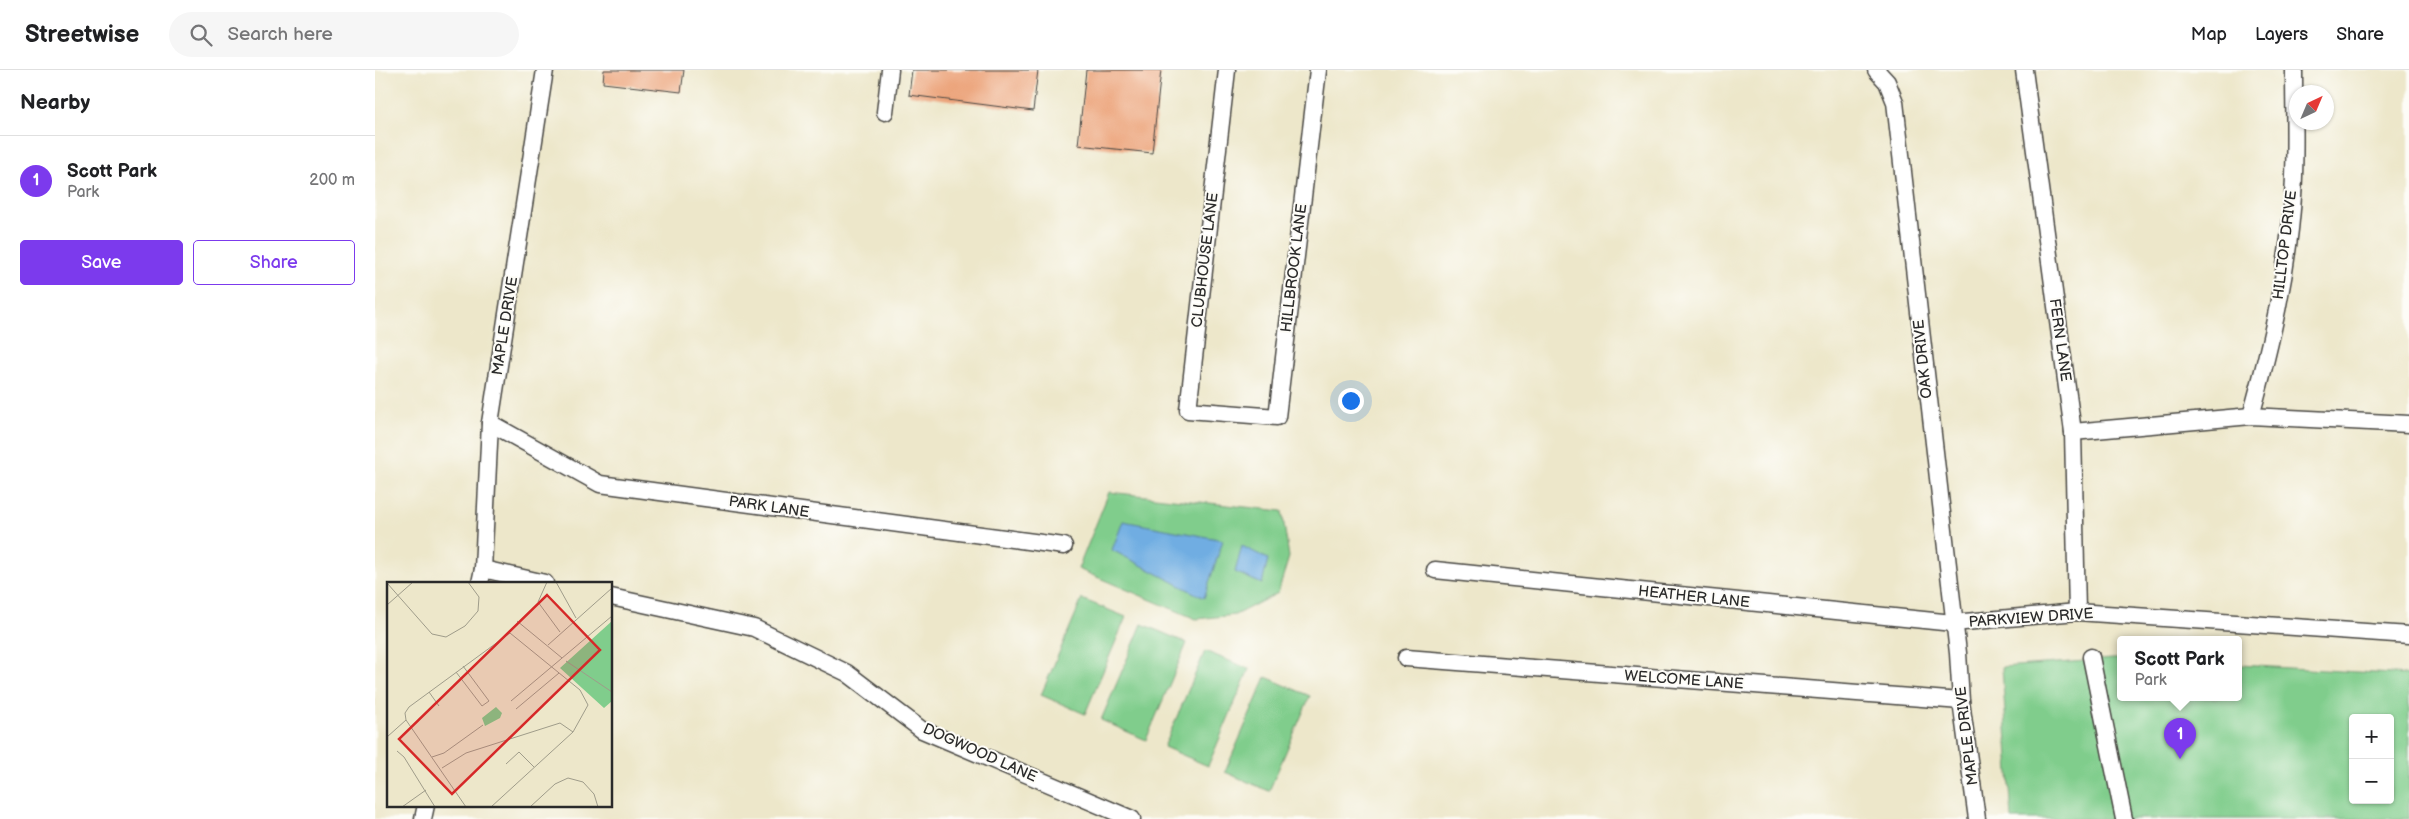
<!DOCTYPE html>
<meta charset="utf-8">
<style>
:root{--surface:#fff;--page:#f6f6f6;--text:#202124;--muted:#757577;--line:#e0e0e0;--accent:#7c3aed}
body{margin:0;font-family:"Balsamiq Sans",sans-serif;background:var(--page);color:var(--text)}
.controls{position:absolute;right:15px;bottom:15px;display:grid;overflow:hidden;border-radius:5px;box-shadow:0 1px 4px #0004}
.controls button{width:45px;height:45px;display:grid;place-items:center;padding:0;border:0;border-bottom:1px solid var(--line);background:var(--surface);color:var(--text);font:25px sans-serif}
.compass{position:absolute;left:1914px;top:15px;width:45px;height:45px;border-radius:50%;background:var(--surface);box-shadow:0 1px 4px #0004;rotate:44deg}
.you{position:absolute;left:975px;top:330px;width:18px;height:18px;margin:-12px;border:4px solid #fff;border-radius:50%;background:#1a73e8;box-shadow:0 0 0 8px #1a73e833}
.badge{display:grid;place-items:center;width:32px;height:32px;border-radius:50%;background:var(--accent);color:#fff;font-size:16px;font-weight:700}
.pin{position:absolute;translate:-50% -41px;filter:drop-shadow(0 1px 2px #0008)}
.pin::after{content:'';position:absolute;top:26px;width:18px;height:15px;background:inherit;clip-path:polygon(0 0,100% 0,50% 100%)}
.popup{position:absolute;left:1742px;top:566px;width:125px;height:65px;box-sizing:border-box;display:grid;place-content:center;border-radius:5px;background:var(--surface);filter:drop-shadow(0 1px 4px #0005);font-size:16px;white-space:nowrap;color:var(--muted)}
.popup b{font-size:19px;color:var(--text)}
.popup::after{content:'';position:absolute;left:50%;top:100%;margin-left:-10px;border:10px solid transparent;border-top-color:var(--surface)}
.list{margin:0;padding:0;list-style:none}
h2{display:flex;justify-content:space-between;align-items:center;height:65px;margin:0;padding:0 20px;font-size:21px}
h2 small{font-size:16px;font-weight:400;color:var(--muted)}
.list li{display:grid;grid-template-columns:32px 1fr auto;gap:15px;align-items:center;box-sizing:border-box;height:90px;padding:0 20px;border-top:1px solid var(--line)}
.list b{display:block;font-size:19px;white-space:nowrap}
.list p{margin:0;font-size:16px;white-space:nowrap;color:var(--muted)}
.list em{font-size:16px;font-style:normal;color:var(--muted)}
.actions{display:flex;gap:10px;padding:15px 20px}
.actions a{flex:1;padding:11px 0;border:1px solid var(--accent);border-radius:5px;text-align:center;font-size:18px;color:var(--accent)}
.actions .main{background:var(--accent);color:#fff}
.icon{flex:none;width:28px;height:28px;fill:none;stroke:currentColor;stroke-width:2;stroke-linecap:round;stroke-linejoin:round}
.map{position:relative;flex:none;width:2034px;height:749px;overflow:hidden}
header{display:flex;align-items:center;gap:30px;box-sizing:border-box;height:70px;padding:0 25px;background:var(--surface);border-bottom:1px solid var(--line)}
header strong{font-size:24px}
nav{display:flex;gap:28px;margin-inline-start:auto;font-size:18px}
.search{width:350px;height:45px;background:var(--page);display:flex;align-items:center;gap:12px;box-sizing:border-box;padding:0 18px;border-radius:28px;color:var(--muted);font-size:19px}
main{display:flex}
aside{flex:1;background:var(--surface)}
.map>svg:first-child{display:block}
.green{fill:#80cd8c;stroke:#567c5c;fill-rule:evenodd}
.water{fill:#70ade2;stroke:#4e6c86}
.building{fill:#eca379}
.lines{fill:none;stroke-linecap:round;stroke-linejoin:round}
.service-casing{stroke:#484743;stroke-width:19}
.service{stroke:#fff;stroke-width:16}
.labels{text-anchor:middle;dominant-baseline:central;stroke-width:4;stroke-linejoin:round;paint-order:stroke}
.street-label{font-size:15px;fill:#2b2b2b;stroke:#fdfcf7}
.inset-road{fill:none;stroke:#9f9c8a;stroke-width:1}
.view{fill:#d62828;fill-opacity:0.15;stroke:#d62828;stroke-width:2.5}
.inset-edge{fill:none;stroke:#2b2b2b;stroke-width:2.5}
</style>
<header>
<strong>Streetwise</strong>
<div class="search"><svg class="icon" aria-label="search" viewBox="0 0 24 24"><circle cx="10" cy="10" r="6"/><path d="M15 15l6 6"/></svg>Search here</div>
<nav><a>Map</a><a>Layers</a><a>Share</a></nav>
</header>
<main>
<aside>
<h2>Nearby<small></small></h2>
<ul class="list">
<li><span class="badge">1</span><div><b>Scott Park</b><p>Park</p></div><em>200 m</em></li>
</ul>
<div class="actions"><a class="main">Save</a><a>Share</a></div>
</aside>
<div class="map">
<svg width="2034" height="749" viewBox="0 0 2034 749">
<rect width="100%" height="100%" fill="#fdfcf7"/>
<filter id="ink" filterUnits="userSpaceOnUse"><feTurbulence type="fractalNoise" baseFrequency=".02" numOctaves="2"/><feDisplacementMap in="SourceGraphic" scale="10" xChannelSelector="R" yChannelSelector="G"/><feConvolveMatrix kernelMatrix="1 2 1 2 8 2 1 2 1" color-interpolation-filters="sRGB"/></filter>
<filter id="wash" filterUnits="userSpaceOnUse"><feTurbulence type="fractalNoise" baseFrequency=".0096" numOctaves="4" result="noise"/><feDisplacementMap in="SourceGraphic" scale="20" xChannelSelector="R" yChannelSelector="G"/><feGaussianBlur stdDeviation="1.12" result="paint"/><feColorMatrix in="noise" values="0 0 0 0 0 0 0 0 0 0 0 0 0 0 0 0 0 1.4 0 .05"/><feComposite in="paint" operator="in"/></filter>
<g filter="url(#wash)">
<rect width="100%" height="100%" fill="#ede7ca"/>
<g class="green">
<path d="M734,422L907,441L914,487L903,523L860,545L821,549L703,499Z"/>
<path d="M707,529L751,547L710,644L666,625Z"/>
<path d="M767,554L812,573L771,670L726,650Z"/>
<path d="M830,581L874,599L833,696L789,677Z"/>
<path d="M1738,589H1746V628H1864V595L2034,605V749H1637L1627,597ZM1978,648H2015V730H1978Z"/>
<path d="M891,607L935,626L894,721L850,702Z"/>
</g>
<g class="water">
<path d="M748,451L848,470L829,528L737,480Z"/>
<path d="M867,476L893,489L887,514L860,502Z"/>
</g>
<g id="blocks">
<g class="building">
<path d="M229,0H309L306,22L228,13Z"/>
<path d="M537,0H663L658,41L534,25Z"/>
<path d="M711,0H786L777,83L703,75Z"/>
</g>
</g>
</g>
<g filter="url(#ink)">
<use href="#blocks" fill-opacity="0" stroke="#484743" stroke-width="1"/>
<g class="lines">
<g class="service-casing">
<g id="service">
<path d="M852,0L813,340L902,347L943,0"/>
<path d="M1501,0L1512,12L1520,32L1583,583L1586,631L1602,749"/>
<path d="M1649,0L1698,362L1702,542"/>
<path d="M510,42L515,0"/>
<path d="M1876,346C1896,274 1913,201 1918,126C1921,84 1919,42 1919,0"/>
<path d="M115,353L225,414L689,476"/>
<path d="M1698,362L1876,346L2034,354"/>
<path d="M108,499L170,513"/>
<path d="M1060,500L1578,553L1702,542L2034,565"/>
<path d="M105,513L108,499L115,353L170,0"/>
<path d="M236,527L379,558L472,603L547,660L757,749"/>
<path d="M1716,587L1749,749"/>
<path d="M1031,588L1586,631"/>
<path d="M48,749L51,735"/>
</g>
</g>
<use href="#service" class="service"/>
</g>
</g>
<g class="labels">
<g class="street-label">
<text transform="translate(1910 175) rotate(-83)">HILLTOP DRIVE</text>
<text transform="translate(830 190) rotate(-83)">CLUBHOUSE LANE</text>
<text transform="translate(919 198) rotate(-83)">HILLBROOK LANE</text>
<text transform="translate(130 256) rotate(-81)">MAPLE DRIVE</text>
<text transform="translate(1685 270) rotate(82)">FERN LANE</text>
<text transform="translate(1548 289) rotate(-96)">OAK DRIVE</text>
<text transform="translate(394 437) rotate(8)">PARK LANE</text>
<text transform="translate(1319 527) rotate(6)">HEATHER LANE</text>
<text transform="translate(1656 548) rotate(-4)">PARKVIEW DRIVE</text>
<text transform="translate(1309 610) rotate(4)">WELCOME LANE</text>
<text transform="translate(1592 666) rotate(-97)">MAPLE DRIVE</text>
<text transform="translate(605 683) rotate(24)">DOGWOOD LANE</text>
</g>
</g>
<g transform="translate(12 512)">
<rect width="225" height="225" fill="#ede7ca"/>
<path d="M225,39V119L217,126L173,86ZM109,125L115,131L113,136L98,144L95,136Z" fill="#80cd8c"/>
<path class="inset-road" d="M160,0L151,20L173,50M169,0L189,36M0,1L45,52L59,55L78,44L91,29L92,15L81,0M0,23L26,0M130,39L175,76M161,63L225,6M179,79L225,110M69,90L95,124L102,119L76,84M42,110L52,124M124,119L225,34M129,127L172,91M0,155L19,138M10,169L17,175L48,225M45,175L57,171L96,143M119,182L132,170L147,185M55,186L79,171L173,141L186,150M15,225L39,208M79,225L19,138L18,131L22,125L123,51L193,108L201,123L186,150L104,225M143,225L168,202L181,196L196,200L207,212L211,225"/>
<path class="view" d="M160,13L213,68L65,212L12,157Z"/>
<rect width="225" height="225" class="inset-edge"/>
</g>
</svg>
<div class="controls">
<button>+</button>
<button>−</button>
</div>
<svg class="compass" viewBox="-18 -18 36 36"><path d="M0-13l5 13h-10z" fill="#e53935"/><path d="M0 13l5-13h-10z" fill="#757577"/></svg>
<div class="you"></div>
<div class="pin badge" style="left:1805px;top:689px">1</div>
<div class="popup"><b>Scott Park</b>Park</div>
</div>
</main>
